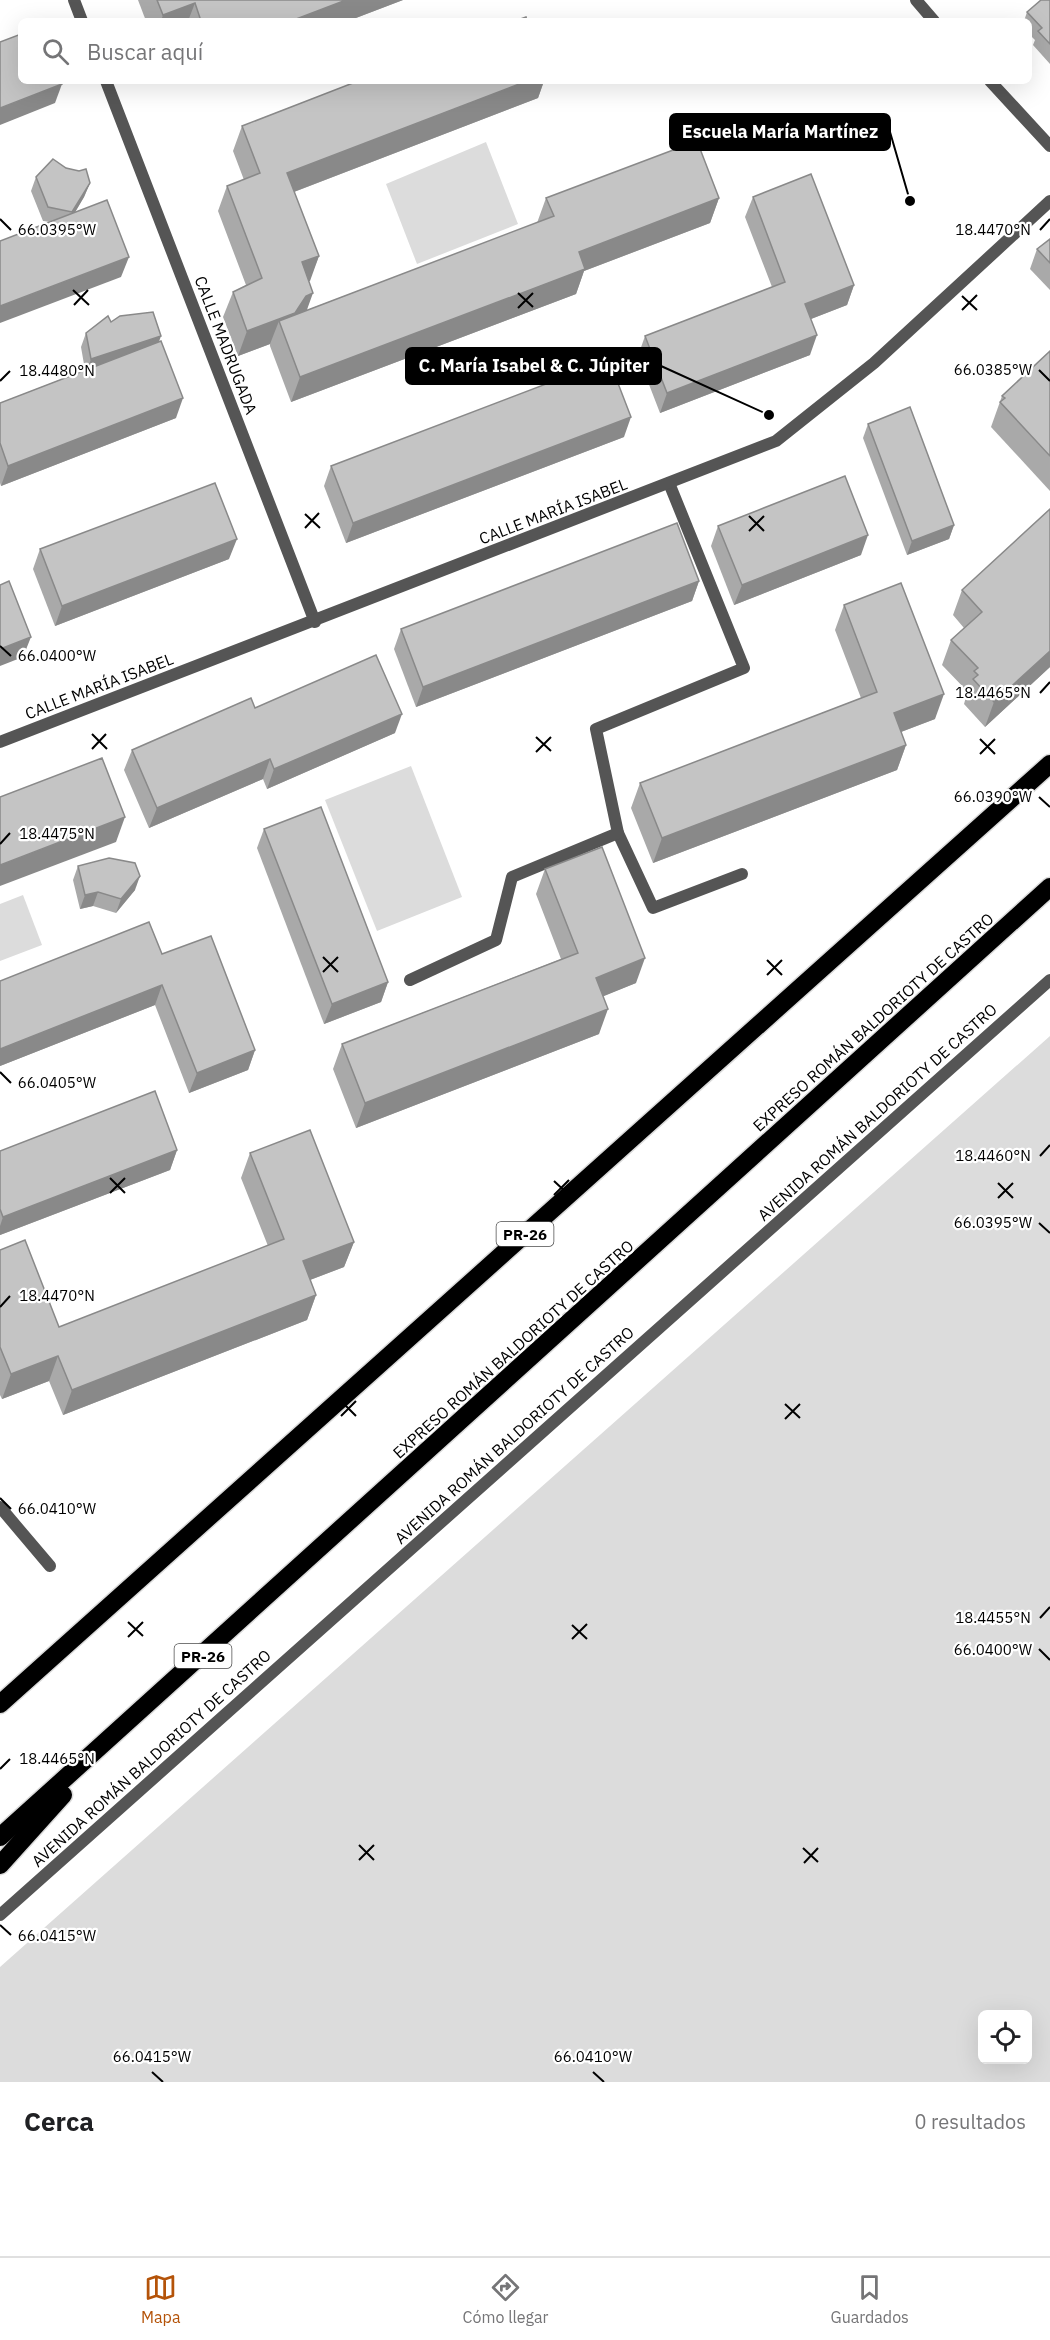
<!DOCTYPE html>
<html lang="es">
<meta charset="utf-8">
<style>
:root{--surface:#fff;--page:#f2f2f2;--text:#202124;--muted:#757577;--line:#e0e0e0;--accent:#b45309}
body{margin:0;font-family:"IBM Plex Sans",sans-serif;background:var(--page);color:var(--text)}
.controls{position:absolute;right:18px;bottom:18px;display:grid;overflow:hidden;border-radius:9px;box-shadow:0 6px 24px #0002}
.controls button{width:54px;height:54px;display:grid;place-items:center;padding:0;border:0;border-bottom:2px solid var(--line);background:var(--surface);color:var(--text);font:30px sans-serif}
.list{margin:0;padding:0;list-style:none}
h2{display:flex;justify-content:space-between;align-items:center;height:78px;margin:0;padding:0 24px;font-size:26px}
h2 small{font-size:20px;font-weight:400;color:var(--muted)}
.icon{flex:none;width:33px;height:33px;fill:none;stroke:currentColor;stroke-width:2;stroke-linecap:round;stroke-linejoin:round}
.map{position:relative;flex:none;width:1050px;height:2082px;overflow:hidden}
.search{position:absolute;background:var(--surface);box-shadow:0 6px 24px #0002;left:18px;right:18px;top:18px;height:66px;display:flex;align-items:center;gap:15px;box-sizing:border-box;padding:0 21px;border-radius:9px;color:var(--muted);font-size:22px}
.sheet{height:174px;background:var(--surface)}
nav{display:flex;justify-content:space-around;align-items:center;box-sizing:border-box;height:84px;border-top:2px solid var(--line);background:var(--surface);font-size:16px;color:var(--muted)}
nav a{display:grid;justify-items:center;gap:3px}
nav .on{color:var(--accent)}
.map>svg:first-child{display:block}
.green{fill:#dcdcdc;fill-rule:evenodd}
.lines{fill:none;stroke-linecap:round;stroke-linejoin:round}
.motorway-casing{stroke:#dbdbdb;stroke-width:21}
.service{stroke:#555;stroke-width:12}
.minor{stroke:#555;stroke-width:12}
.motorway{stroke:#000;stroke-width:18}
.wall{fill:#a9a9a9}
.shaded-wall{fill:#898989}
.building{fill:#c4c4c4;stroke:#898989;stroke-width:1.5}
.ticks{fill:none;stroke:#000;stroke-width:2}
.labels{text-anchor:middle;dominant-baseline:central;stroke-width:4.5;stroke-linejoin:round;paint-order:stroke}
.shield{fill:#fff;stroke:#4c4c4c;stroke-width:1.5}
.shield-label{font-size:15px;font-weight:bold;fill:#000}
.street-label{font-size:16px;fill:#000;stroke:#fff}
.ticks-label{font-size:15px;text-anchor:middle;fill:#000;stroke:#fff;stroke-width:4.5;stroke-linejoin:round;paint-order:stroke}
.leader{fill:none;stroke:#000;stroke-width:2}
.callout-dot{fill:#000;stroke:#fff;stroke-width:2}
.callout{fill:#000;stroke:#000;stroke-width:2}
.callout-label{font-size:18px;text-anchor:middle;font-weight:bold;fill:#fff}
</style>
<div class="map">
<svg width="1050" height="2082" viewBox="0 0 1050 2082">
<rect width="100%" height="100%" fill="#fff"/>
<g class="green">
<path d="M486,142L518,224L417,264L386,184Z"/>
<path d="M411,766L462,897L377,931L325,800Z"/>
<path d="M23,895L42,945L0,961V904Z"/>
<path d="M1050,1036V2082H0V1967ZM982,2014H1028V2060H982Z"/>
</g>
<g class="lines">
<g class="motorway-casing">
<g id="motorway">
<path d="M0,1704L1050,764"/>
<path d="M0,1837L1050,887"/>
<path d="M0,1865L63,1795"/>
</g>
</g>
<g class="service">
<path d="M618,833L653,908L742,874"/>
<path d="M410,980L496,940L512,877L618,833L596,729L744,668L669,483"/>
</g>
<g class="minor">
<path d="M74,0L82,21"/>
<path d="M916,0L934,21"/>
<path d="M106,81L315,622"/>
<path d="M990,81L1050,146"/>
<path d="M0,742L776,441L874,363L1050,201"/>
<path d="M0,1507L50,1566"/>
<path d="M0,1915L1050,980"/>
</g>
<use href="#motorway" class="motorway"/>
</g>
<g class="wall">
<path d="M138,0H403L348,21H146Z"/>
<path d="M1050,0V64L1033,45L1035,40L1029,34V21H1024L1027,12Z"/>
<path d="M358,81H544L538,98L294,192L319,256L309,281L307,310L537,223L546,198H719L710,223L584,271L576,294L291,402L270,346V344L238,356L223,317L233,292L246,285L218,211L227,186L244,180L233,151L242,126Z"/>
<path d="M36,177L90,183L84,197L75,212L121,277L50,222L43,221L31,191Z"/>
<path d="M753,197L854,285L847,305L811,319L810,355L660,413L638,356L645,336L772,287L745,217Z"/>
<path d="M1050,239V290L1030,269L1037,249Z"/>
<path d="M111,322L158,342L176,418L1,486L0,483V403L85,370L81,347L86,333Z"/>
<path d="M1050,351V491L991,427L1002,396Z"/>
<path d="M868,424L954,525L949,539L907,555L863,438Z"/>
<path d="M624,437L346,543L324,486L331,466Z"/>
<path d="M1050,509V667L985,727L964,704L966,697L965,696L967,691L942,665L951,640L964,628L953,615L962,590Z"/>
<path d="M718,526L861,555L734,605L711,546Z"/>
<path d="M40,549L229,559L55,626L33,569Z"/>
<path d="M699,581L692,601L416,707L394,649L401,629Z"/>
<path d="M844,605L935,719L901,732L906,745L897,770L653,863L631,808L640,783L861,698L835,630Z"/>
<path d="M255,708L395,733L267,789L263,779L149,828L124,770L132,750Z"/>
<path d="M264,829L388,982L381,1002L324,1024L257,848Z"/>
<path d="M78,866L135,890L116,913L93,906L80,909L73,880Z"/>
<path d="M545,869L636,983L603,996L599,1034L356,1128L333,1069L342,1044L561,959L536,894Z"/>
<path d="M162,954L255,1050L248,1070L189,1093L155,1005L0,1066V981Z"/>
<path d="M177,1150L170,1170L0,1235V1151Z"/>
<path d="M250,1153L354,1242L344,1267L310,1280L316,1295L307,1320L63,1415L49,1381L2,1399L0,1395V1250L59,1327L268,1246L241,1178Z"/>
</g>
<g class="shaded-wall">
<path d="M346,0H403L348,21H291Z"/>
<path d="M195,3L188,21H161L163,15Z"/>
<path d="M527,81H544L538,98L278,198L287,173Z"/>
<path d="M62,84L55,103L0,125V108Z"/>
<path d="M90,183L84,197L67,226L72,212Z"/>
<path d="M719,198L710,223L584,271L576,294L291,402L300,377L579,252Z"/>
<path d="M319,256L310,281L293,287L302,262Z"/>
<path d="M129,257L121,277L0,323V306Z"/>
<path d="M854,285L847,305L798,324L805,304Z"/>
<path d="M313,293L304,318L279,321L270,344L238,356L247,331L306,296Z"/>
<path d="M817,335L810,355L660,413L667,393Z"/>
<path d="M161,336L156,350L86,373L91,359Z"/>
<path d="M183,398L176,418L1,486L8,466Z"/>
<path d="M631,417L624,437L346,543L353,523Z"/>
<path d="M954,525L949,539L907,555L912,541Z"/>
<path d="M868,535L861,555L734,605L742,585Z"/>
<path d="M237,539L229,559L55,626L62,606Z"/>
<path d="M699,581L692,601L416,707L423,687Z"/>
<path d="M31,637L23,657L0,666V649Z"/>
<path d="M1050,651V667L985,727L994,702Z"/>
<path d="M944,694L935,719L885,738L894,713Z"/>
<path d="M402,714L395,733L267,789L274,769Z"/>
<path d="M906,745L897,770L653,863L662,838Z"/>
<path d="M270,759L263,779L149,828L157,808Z"/>
<path d="M125,817L116,842L0,886V865Z"/>
<path d="M140,876L135,890L116,913L121,899Z"/>
<path d="M98,892L93,906L80,909L85,895Z"/>
<path d="M645,958L636,983L587,1003L596,978Z"/>
<path d="M388,982L381,1002L324,1024L332,1004Z"/>
<path d="M162,985L155,1005L0,1066V1049Z"/>
<path d="M608,1009L599,1034L356,1128L365,1103Z"/>
<path d="M255,1050L248,1070L189,1093L197,1073Z"/>
<path d="M177,1150L170,1170L0,1235V1226L3,1217Z"/>
<path d="M354,1242L344,1267L294,1286L303,1261Z"/>
<path d="M316,1295L307,1320L63,1415L72,1390Z"/>
<path d="M58,1356L49,1381L2,1399L11,1374Z"/>
</g>
<g class="building">
<path d="M157,0H346L291,21H201L195,3L163,15Z"/>
<path d="M1041,0H1050V44L1038,31L1042,28L1027,12Z"/>
<path d="M526,17L527,21H515Z"/>
<path d="M21,34V81H61L62,84L0,108V42Z"/>
<path d="M358,81H527L287,173L319,256L302,262L313,293L306,296L295,313L247,331L233,292L262,278L227,186L260,173L242,126Z"/>
<path d="M697,141L719,198L579,252L585,269L300,377L279,321L554,216L546,198Z"/>
<path d="M53,159L66,168L79,171L86,169L90,183L72,212L48,207L36,177Z"/>
<path d="M811,174L854,285L805,304L817,335L667,393L645,336L785,282L753,197Z"/>
<path d="M107,200L129,257L0,306V241Z"/>
<path d="M1050,239V263L1037,249Z"/>
<path d="M153,312L161,336L91,359L86,333L108,316L111,322L120,316Z"/>
<path d="M161,341L183,398L8,466L0,443V403Z"/>
<path d="M1050,351V456L1000,402L1005,398L1002,396Z"/>
<path d="M609,360L631,417L353,523L331,466Z"/>
<path d="M910,407L954,525L912,541L868,424Z"/>
<path d="M845,476L868,535L742,585L718,526Z"/>
<path d="M215,483L237,539L62,606L40,549Z"/>
<path d="M1050,509V651L994,702L973,679L978,675L974,671L978,668L951,640L982,612L962,590Z"/>
<path d="M677,523L699,581L423,687L401,629Z"/>
<path d="M9,581L31,637L0,649V585Z"/>
<path d="M901,583L944,694L894,713L906,745L662,838L640,783L877,692L844,605Z"/>
<path d="M376,655L402,714L274,769L270,759L157,808L132,750L251,698L255,708Z"/>
<path d="M102,758L125,817L0,865V797Z"/>
<path d="M321,807L388,982L332,1004L264,829Z"/>
<path d="M602,847L645,958L596,978L608,1009L365,1103L342,1044L578,953L545,869Z"/>
<path d="M109,858L135,863L140,876L121,899L98,892L85,895L78,866Z"/>
<path d="M149,922L162,954L211,936L255,1050L197,1073L162,985L0,1049V981Z"/>
<path d="M155,1091L177,1150L3,1217L0,1209V1151Z"/>
<path d="M310,1130L354,1242L303,1261L316,1295L72,1390L58,1356L11,1374L0,1347V1250L25,1240L59,1327L284,1239L250,1153Z"/>
</g>
<path class="ticks" d="M0,219L11,230M1040,230L1050,219M73,290L89,305M518,293L533,307M962,296L977,310M74,305L88,290M518,308L533,293M962,310L977,295M1039,370L1050,381M0,381L10,371M305,514L320,528M749,516L764,531M305,528L319,513M749,531L764,516M0,646L11,656M1040,693L1050,682M92,734L107,749M536,737L551,751M980,739L995,754M92,749L106,734M536,752L551,737M980,754L995,739M1039,797L1050,807M0,844L10,833M323,957L338,972M767,960L782,975M323,972L338,957M767,975L782,960M0,1072L11,1083M1040,1156L1050,1145M110,1178L125,1193M554,1181L569,1195M998,1183L1013,1198M110,1193L125,1178M554,1195L569,1180M998,1198L1013,1183M1039,1223L1050,1233M0,1307L10,1296M341,1401L356,1416M785,1404L800,1418M341,1416L356,1401M785,1419L800,1404M0,1498L11,1509M1040,1618L1050,1607M128,1622L143,1636M572,1625L587,1639M128,1637L143,1622M572,1639L587,1624M1039,1649L1050,1660M0,1769L10,1759M359,1845L374,1860M803,1848L818,1862M359,1860L374,1845M804,1863L818,1848M0,1925L11,1935M152,2072L163,2082M593,2072L604,2082"/>
<g class="labels">
<g class="shield">
<rect x="496.5" y="1222" width="57" height="24" rx="4.5"/>
<rect x="174.5" y="1644" width="57" height="24" rx="4.5"/>
</g>
<g class="shield-label">
<text x="525" y="1234">PR-26</text>
<text x="203" y="1656">PR-26</text>
</g>
<g class="street-label">
<text transform="translate(226 345) rotate(69)">CALLE MADRUGADA</text>
<text transform="translate(553 511) rotate(-21)">CALLE MARÍA ISABEL</text>
<text transform="translate(99 686) rotate(-21)">CALLE MARÍA ISABEL</text>
<text transform="translate(873 1022) rotate(-42)">EXPRESO ROMÁN BALDORIOTY DE CASTRO</text>
<text transform="translate(877 1112) rotate(-42)">AVENIDA ROMÁN BALDORIOTY DE CASTRO</text>
<text transform="translate(513 1349) rotate(-42)">EXPRESO ROMÁN BALDORIOTY DE CASTRO</text>
<text transform="translate(514 1435) rotate(-42)">AVENIDA ROMÁN BALDORIOTY DE CASTRO</text>
<text transform="translate(151 1758) rotate(-42)">AVENIDA ROMÁN BALDORIOTY DE CASTRO</text>
</g>
</g>
<g class="ticks-label">
<text x="57" y="235">66.0395°W</text>
<text x="993" y="235">18.4470°N</text>
<text x="993" y="375">66.0385°W</text>
<text x="57" y="376">18.4480°N</text>
<text x="57" y="661">66.0400°W</text>
<text x="993" y="698">18.4465°N</text>
<text x="993" y="802">66.0390°W</text>
<text x="57" y="839">18.4475°N</text>
<text x="57" y="1088">66.0405°W</text>
<text x="993" y="1161">18.4460°N</text>
<text x="993" y="1228">66.0395°W</text>
<text x="57" y="1301">18.4470°N</text>
<text x="57" y="1514">66.0410°W</text>
<text x="993" y="1623">18.4455°N</text>
<text x="993" y="1655">66.0400°W</text>
<text x="57" y="1764">18.4465°N</text>
<text x="57" y="1941">66.0415°W</text>
<text x="152" y="2062">66.0415°W</text>
<text x="593" y="2062">66.0410°W</text>
</g>
<path class="leader" d="M910 201L890 132M769 415L661 366"/>
<g class="callout-dot">
<circle cx="910" cy="201" r="6"/>
<circle cx="769" cy="415" r="6"/>
</g>
<g class="callout">
<rect x="670" y="114" width="220" height="36" rx="6"/>
<rect x="406" y="348" width="255" height="36" rx="6"/>
</g>
<g class="callout-label">
<text x="780" y="138">Escuela María Martínez</text>
<text x="534" y="372">C. María Isabel &amp; C. Júpiter</text>
</g>
</svg>
<div class="controls">
<button><svg class="icon" aria-label="locate" viewBox="0 0 24 24"><circle cx="12" cy="12" r="6"/><path d="M12 2v4M12 18v4M2 12h4M18 12h4"/></svg></button>
</div>
<div class="search"><svg class="icon" aria-label="search" viewBox="0 0 24 24"><circle cx="10" cy="10" r="6"/><path d="M15 15l6 6"/></svg>Buscar aquí</div>
</div>
<section class="sheet">
<h2>Cerca<small>0 resultados</small></h2>
<ul class="list">
</ul>
</section>
<nav>
<a class="on"><svg class="icon" aria-label="map" viewBox="0 0 24 24"><path d="M3 6l6-2 6 2 6-2v14l-6 2-6-2-6 2zM9 4v14M15 6v14"/></svg>Mapa</a>
<a><svg class="icon" aria-label="directions" viewBox="0 0 24 24"><path d="M12 3l9 9-9 9-9-9zM9 14v-3h6M13 9l2 2-2 2"/></svg>Cómo llegar</a>
<a><svg class="icon" aria-label="saved" viewBox="0 0 24 24"><path d="M7 4h10v16l-5-4-5 4z"/></svg>Guardados</a>
</nav>
